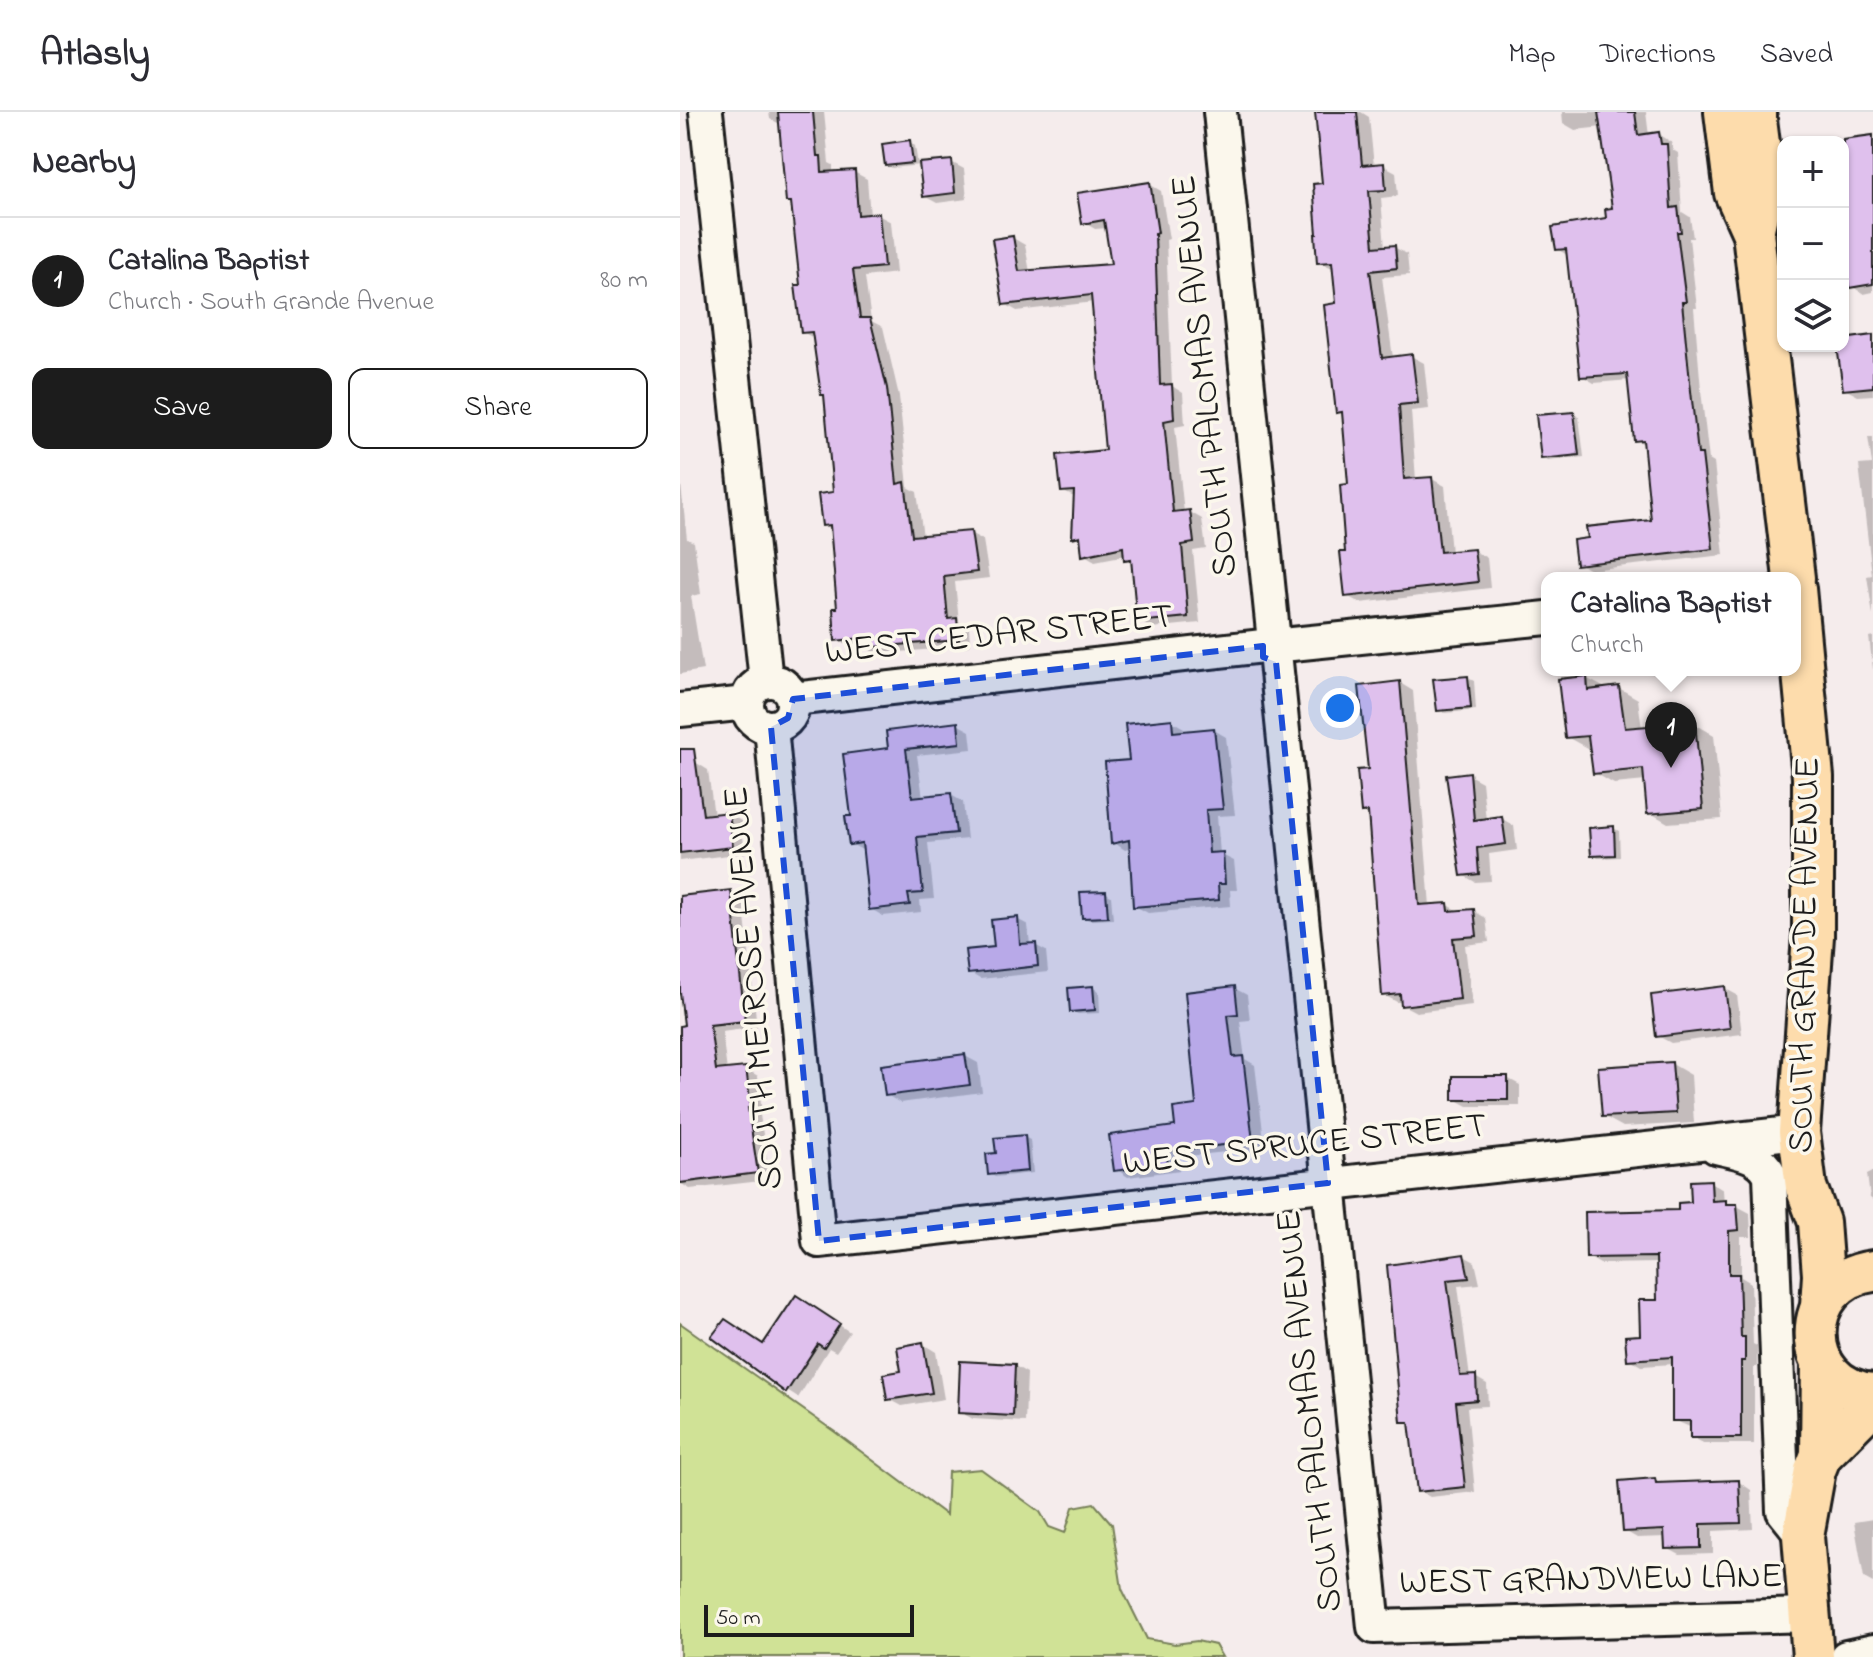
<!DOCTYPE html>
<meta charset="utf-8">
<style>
:root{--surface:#fff;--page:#f2f2f3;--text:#2b2b33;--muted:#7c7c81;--line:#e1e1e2;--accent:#1c1c1c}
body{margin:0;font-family:"Indie Flower",sans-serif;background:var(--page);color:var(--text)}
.controls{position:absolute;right:24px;top:24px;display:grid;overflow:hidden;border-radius:16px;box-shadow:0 2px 6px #0004}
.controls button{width:72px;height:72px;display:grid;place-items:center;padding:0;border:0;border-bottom:2px solid var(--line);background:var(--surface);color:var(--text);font:40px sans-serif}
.scale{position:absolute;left:24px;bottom:20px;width:210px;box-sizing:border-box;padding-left:8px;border:4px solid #1c1c1c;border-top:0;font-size:22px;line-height:28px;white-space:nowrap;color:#1c1c1c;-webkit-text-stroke:6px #fbf7ec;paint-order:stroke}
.you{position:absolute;left:660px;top:596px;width:28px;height:28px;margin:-20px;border:6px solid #fff;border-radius:50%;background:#1a73e8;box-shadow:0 0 0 12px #1a73e833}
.badge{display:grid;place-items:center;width:52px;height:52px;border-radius:50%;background:var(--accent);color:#fff;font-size:26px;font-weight:700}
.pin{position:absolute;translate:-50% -66px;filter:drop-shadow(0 2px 4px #0008)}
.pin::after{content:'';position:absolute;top:42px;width:28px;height:24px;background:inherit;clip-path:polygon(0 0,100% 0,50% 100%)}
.popup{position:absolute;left:861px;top:460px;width:260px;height:104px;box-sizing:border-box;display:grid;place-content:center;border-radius:16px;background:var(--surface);filter:drop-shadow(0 2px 6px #0005);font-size:26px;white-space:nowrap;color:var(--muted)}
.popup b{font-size:30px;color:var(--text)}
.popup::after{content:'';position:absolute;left:50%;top:100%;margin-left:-16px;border:16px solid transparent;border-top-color:var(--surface)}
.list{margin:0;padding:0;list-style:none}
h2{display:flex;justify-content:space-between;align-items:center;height:104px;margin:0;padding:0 32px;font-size:34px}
h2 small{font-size:26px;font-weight:400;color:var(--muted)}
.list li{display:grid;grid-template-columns:52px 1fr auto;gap:24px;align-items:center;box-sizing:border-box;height:128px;padding:0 32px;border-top:2px solid var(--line)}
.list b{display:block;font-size:30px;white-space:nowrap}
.list p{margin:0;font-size:26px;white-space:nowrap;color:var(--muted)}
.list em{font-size:26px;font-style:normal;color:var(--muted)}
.actions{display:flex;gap:16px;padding:24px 32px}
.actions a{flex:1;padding:18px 0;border:2px solid var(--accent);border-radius:16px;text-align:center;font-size:28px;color:var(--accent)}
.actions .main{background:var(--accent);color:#fff}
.icon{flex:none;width:44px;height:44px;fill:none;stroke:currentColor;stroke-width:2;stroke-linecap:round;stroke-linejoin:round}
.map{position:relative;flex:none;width:1193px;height:1545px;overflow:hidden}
header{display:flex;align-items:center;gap:48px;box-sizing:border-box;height:112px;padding:0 40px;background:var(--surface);border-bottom:2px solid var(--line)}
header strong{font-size:38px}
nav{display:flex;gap:44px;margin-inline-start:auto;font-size:28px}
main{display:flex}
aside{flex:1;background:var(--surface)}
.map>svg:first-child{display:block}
.green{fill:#d0e296;stroke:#767f59;stroke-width:2}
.shadow{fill:#0003}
.building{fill:#dfc0ed;stroke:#1c1c1c;stroke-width:2}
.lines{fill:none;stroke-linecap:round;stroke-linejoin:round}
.minor-casing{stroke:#1c1c1c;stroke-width:38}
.major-casing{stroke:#1c1c1c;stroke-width:46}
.minor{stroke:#fbf7ec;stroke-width:32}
.major{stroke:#fddcac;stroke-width:40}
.marked{fill:#1d4ed8;fill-opacity:0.2;stroke:#1d4ed8;stroke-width:6;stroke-dasharray:16 10;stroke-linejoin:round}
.labels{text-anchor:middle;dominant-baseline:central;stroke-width:7;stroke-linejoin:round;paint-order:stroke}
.street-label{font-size:36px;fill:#1c1c1c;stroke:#fbf7ec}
</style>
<header>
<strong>Atlasly</strong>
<nav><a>Map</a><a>Directions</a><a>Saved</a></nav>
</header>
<main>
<aside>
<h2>Nearby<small></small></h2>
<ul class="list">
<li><span class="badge">1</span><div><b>Catalina Baptist</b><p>Church · South Grande Avenue</p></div><em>80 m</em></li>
</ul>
<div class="actions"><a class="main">Save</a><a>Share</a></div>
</aside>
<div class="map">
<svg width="1193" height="1545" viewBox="0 0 1193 1545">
<rect width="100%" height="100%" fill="#f5ecec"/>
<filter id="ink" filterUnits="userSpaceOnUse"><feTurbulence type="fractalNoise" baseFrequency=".0125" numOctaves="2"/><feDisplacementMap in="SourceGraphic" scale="16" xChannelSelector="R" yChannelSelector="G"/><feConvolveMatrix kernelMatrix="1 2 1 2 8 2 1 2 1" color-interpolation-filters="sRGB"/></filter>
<g filter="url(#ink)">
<path class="green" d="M0,1211L155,1320L266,1403L268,1360L301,1357L360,1400L369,1415L385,1421L393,1395L414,1391L432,1412L442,1477L467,1527L495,1532L517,1529L535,1533L542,1545H0Z"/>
<g class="shadow">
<path d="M89,0H144L149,51L153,53V61L174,60L187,67L190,104L198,103L211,110L216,161L185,165L191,209L203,215L219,284L228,375L237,380L243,425L290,421L303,428L309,466L275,470L279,510L289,515L290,534L196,542L183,533L170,535L157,527L160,498L152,418L144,413L156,381L146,284L135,227L123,220L122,174L113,92L108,89L102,13L90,7Z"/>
<path d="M649,0H681L689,5L694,54L703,53L716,60L718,84L701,86L705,136L714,135L727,142L729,163L702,165L713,246L731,244L744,251L749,297L731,299L736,368L752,367L765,374L771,441L794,439L807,446L810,476L680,491L667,484L670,374L664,303L658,299V193L655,157L639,150Z"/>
<path d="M882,0H966L969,24L979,22L991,30L993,38L998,41L1002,100L1010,105L1013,126H1009L1017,196H1014L1021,278L1029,348L1034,351L1044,443L910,458L898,451L973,410L966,333L956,328L950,268L914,271L902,264L889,144L877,137L929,108L934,98L923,15L895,18L883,11Z"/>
<path d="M1193,25V180L1184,182L1171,174L1168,151L1163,148V30H1157Z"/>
<path d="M230,30L235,34L238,53L271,50L284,57L287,87L257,91L244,84L241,53L212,56L207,53Z"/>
<path d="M469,72L481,79L489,127L486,128L492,274L503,281L505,313L495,315L504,401L510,400L522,407L526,437L513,439L520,511L471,516L459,509L453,451L446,447V443L415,449L403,442L402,429L394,424L396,386L382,379L427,340L414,190L337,199L325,192L333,126L345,133L350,160L434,154L427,116L415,117L403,110Z"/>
<path d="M1193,225V283L1178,284L1165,277L1159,234H1163V229Z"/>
<path d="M894,302L899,305L904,345L868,349L863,346Z"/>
<path d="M1188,325H1193V504L1187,464L1192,463L1179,353L1192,352Z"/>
<path d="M0,364L7,427L14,430L21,482L11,484L23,558L0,562Z"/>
<path d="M1193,524V558L1189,525Z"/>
<path d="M788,566L794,569L796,598L765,601L759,597Z"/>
<path d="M906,566L927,577L939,576L958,587L962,617L1015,612L1034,623L1042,707L988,711L969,700L966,669L934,672L915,661L912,636H907L887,625Z"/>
<path d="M720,571L733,579L750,794L768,793L781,800L794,799L806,806L809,830L785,833L792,893L736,900L723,893V890H717L704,883L690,704L683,699L690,659Z"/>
<path d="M492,609L504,616L505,621L534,618L546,625L555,703L537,704L540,742L554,749L557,778H550L551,794L468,801L455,794L452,736L445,738L433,730L451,649Z"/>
<path d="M277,612L290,619L292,637L237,643L243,686L271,683L283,690L287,727L248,731L254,787L240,788L241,800L203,804L191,797L184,739L171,732L173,705L210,638Z"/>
<path d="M15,650L28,658L34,704L49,702L61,709L65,741L0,749V653Z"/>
<path d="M789,663L802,670L806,708L821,706L834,714L837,738L809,742L811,769L795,770L783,763Z"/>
<path d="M933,716L939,719L940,745L918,746L913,743Z"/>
<path d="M50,780L63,787L77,915L42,920L47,959L66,957L78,964L82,1002L80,1003L90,1068L10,1077L0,1071V916L6,915L0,863V786Z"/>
<path d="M426,781L431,784L433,807L409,808L403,805Z"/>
<path d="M337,807L348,813L350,833H355L366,839L368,860L300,867L290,861L316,837Z"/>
<path d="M413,876L419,879L420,901L398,902L392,899Z"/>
<path d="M554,876L567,883L570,908L560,909L565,947L575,953L585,1036L498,1045L500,1058L448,1065L436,1057L497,1016L519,995Z"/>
<path d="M1044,876L1057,883L1062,922L991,931L978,924Z"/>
<path d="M285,944L298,951L302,980L220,991L207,983Z"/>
<path d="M992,952L1011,963L1014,1011L943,1015L923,1004Z"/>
<path d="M827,966L840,973V994H788L775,987Z"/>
<path d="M344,1025L350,1028L353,1061L315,1065L310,1062L318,1043Z"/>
<path d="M1193,1059V1088L1190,1086L1187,1062Z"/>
<path d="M1030,1070L1043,1078L1044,1091L1057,1094L1070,1101L1071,1125H1061V1165L1071,1171L1073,1232L1077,1234V1255H1074V1332H1025L1012,1325V1316L994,1308V1252L961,1254L949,1247L979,1190L978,1151L920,1152L908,1145L1000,1100L1013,1092Z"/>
<path d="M784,1144L795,1150L800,1172L778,1174L790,1266L795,1265L807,1272L808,1294L787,1295L795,1380L750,1385L739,1379L731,1314L722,1309L709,1154Z"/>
<path d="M127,1192L170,1220L156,1240L149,1236L118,1286L107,1279L84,1234Z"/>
<path d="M243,1232L256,1240L264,1287L222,1294L209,1287L223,1260Z"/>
<path d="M335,1254L347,1261L345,1310L293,1307L280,1300Z"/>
<path d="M975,1368L982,1373L1059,1370L1071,1378L1073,1417L1033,1419V1442L1000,1443L987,1436L986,1425L957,1426L945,1419Z"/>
<path d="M1193,1407V1471L1184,1466L1174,1410Z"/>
</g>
<g class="building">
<path d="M98,0H133L137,44H141L142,60L175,58L178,103L199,101L204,155L173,158L180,206H190L207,276L217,372L225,370L232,424L291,419L297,460L264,464L268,507L277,506L279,528L182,536L181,526L155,529L153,496H157L150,413L142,414L138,382L153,380L144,283H141L132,220L121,221L115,173H120L111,90H106Z"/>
<path d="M635,0H677L682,53L704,51L706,78L689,79L694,135L715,133L717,156L690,159L702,246L732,242L738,291L719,293L724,367L752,365L760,440L794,437L798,470L665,485L660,440H665L660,373L668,372L662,300L656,301L644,193L656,191L652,150L637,151L635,122H637L633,72L642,71Z"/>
<path d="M918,0H955L958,23L979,20L981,32H987L991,96L998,95L1001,120H997L1006,190H1002L1010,270L1018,342H1022L1033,437L896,453L893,428L908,426L906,415L971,408L963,328L954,329L947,262L900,265L886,137L876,138L872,115L926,106L925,97L932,96Z"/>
<path d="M1193,23V172L1169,176L1165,148H1163V27Z"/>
<path d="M230,28L233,51L205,54L202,32Z"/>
<path d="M272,48L275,81L243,85L239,51Z"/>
<path d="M470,70L478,121L475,122L480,273L492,272L494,307L484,309L493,400L510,398L514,431L502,433L508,505L457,510L451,447L444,448L443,435L402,444L400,424L392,426L394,379L381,380L377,343L425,338L411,183L323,193L312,127L333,124L339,159L431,152L424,108L402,112L397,81Z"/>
<path d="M1193,223V275L1163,278L1157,234H1163V227Z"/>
<path d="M894,300L899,343L861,347L856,303Z"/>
<path d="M788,564L791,596L757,599L753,567Z"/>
<path d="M907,564L908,578L939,574L945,616L1015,610L1023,697L967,702L963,657L913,662L908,624L885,626L878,567Z"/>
<path d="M720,569L739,793L768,791L769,799L794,797L797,824L773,826L780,887L721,894L720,882L702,884L688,700L681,701L677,658L688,657L679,574Z"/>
<path d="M492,607L493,620L534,616L543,697L526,698L529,741L543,740L545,772H538L539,788L453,795L449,728L431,732L425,650L449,648L445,612Z"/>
<path d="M278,610L280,631L226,637L232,685L271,681L276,721L237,725L243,781L228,782L230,793L189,798L182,731L169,733L165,704H171L163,642L208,636L206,619Z"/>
<path d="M0,637H14L23,703L49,700L53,735L0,741Z"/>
<path d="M790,660L794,708L822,704L826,732L797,736L799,762L781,764L766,663Z"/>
<path d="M934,714L935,743L911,744L909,716Z"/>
<path d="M51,778L65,909L30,913L36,958L66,955L71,996H68L78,1061L0,1071V914L4,913L0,880V784Z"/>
<path d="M426,779L428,805L402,806L400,780Z"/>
<path d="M338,805L340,832L356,831L358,854L288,862L285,838L314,835L311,808Z"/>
<path d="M413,874L415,898L390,900L388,876Z"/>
<path d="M555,874L558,902L548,903L553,945L563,944L573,1030L486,1039L488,1052L434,1059L429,1023L495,1014L493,996L516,993L505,880Z"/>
<path d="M1045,874L1050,916L976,925L971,883Z"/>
<path d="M285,942L290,973L205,984L201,953Z"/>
<path d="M992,950L996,1001L922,1005L918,955Z"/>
<rect x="773" y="964" width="55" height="24"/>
<path d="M345,1023L348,1059L308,1063L306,1042L316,1041L314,1026Z"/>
<path d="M1031,1068L1032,1089L1046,1088V1092H1057L1059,1118L1049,1119V1162H1059L1061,1225H1065V1249H1061V1326H1010V1309H992V1245L947,1248L945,1224L960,1223L959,1188H977L976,1145L906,1146L905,1100L998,1098V1091L1011,1090L1010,1069Z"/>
<path d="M784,1142L789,1166L767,1168L780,1264L796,1263L797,1288L776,1290L785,1375L737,1380L729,1310H721L707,1153Z"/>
<path d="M116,1183L160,1212L144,1236L138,1232L106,1281L31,1225L45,1207L83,1232Z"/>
<path d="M243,1230L252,1281L207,1288L203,1262L221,1259L217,1235Z"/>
<path d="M280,1249L335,1252L333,1304L278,1301Z"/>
<path d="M975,1366L976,1371L1059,1368L1061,1411L1021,1412V1436L985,1437L984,1418L943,1420L939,1369Z"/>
</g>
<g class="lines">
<g class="minor-casing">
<g id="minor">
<path d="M26,0L86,569"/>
<path d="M540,0L593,520"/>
<path d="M612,532L867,506"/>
<path d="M596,550L694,1515L1130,1503"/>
<circle cx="90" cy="592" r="23"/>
<path d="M113,587L583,534"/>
<path d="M0,598L67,591"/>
<path d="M91,615L139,1129L1119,1020"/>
<path d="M1036,1035C1057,1040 1081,1042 1090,1063L1103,1399L1123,1424"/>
<path d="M1166,1545L1193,1539"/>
</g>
</g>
<g class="major-casing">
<g id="major">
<path d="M1045,0L1055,81L1073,121L1114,466"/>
<path d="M1073,121L1084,71L1075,0"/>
<path d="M1115,477L1133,665V824L1119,1020L1126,1075L1139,1110L1143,1163L1141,1193"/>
<path d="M1193,1159C1116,1169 1117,1276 1193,1282"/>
<path d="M1141,1343L1193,1291"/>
<path d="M1133,1545L1123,1424L1135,1358L1141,1343L1142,1250"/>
</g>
</g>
<use href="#minor" class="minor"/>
<use href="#major" class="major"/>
</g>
</g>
<path class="marked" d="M583,534V545L596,550L648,1071L139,1129L91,615L108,606L113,587Z"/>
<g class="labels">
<g class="street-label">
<text transform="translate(526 264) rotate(-96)">SOUTH PALOMAS AVENUE</text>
<text transform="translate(319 524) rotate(-6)">WEST CEDAR STREET</text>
<text transform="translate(1126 843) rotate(-89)">SOUTH GRANDE AVENUE</text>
<text transform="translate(75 876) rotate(-95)">SOUTH MELROSE AVENUE</text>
<text transform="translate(625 1034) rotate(-6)">WEST SPRUCE STREET</text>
<text transform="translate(631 1299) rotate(-96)">SOUTH PALOMAS AVENUE</text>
<text transform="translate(911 1469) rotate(-1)">WEST GRANDVIEW LANE</text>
</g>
</g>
</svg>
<div class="controls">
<button>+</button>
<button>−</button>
<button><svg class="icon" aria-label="layers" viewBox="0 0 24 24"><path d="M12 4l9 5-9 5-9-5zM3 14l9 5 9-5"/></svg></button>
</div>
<div class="scale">50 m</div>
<div class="you"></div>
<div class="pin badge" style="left:991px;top:656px">1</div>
<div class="popup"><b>Catalina Baptist</b>Church</div>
</div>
</main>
